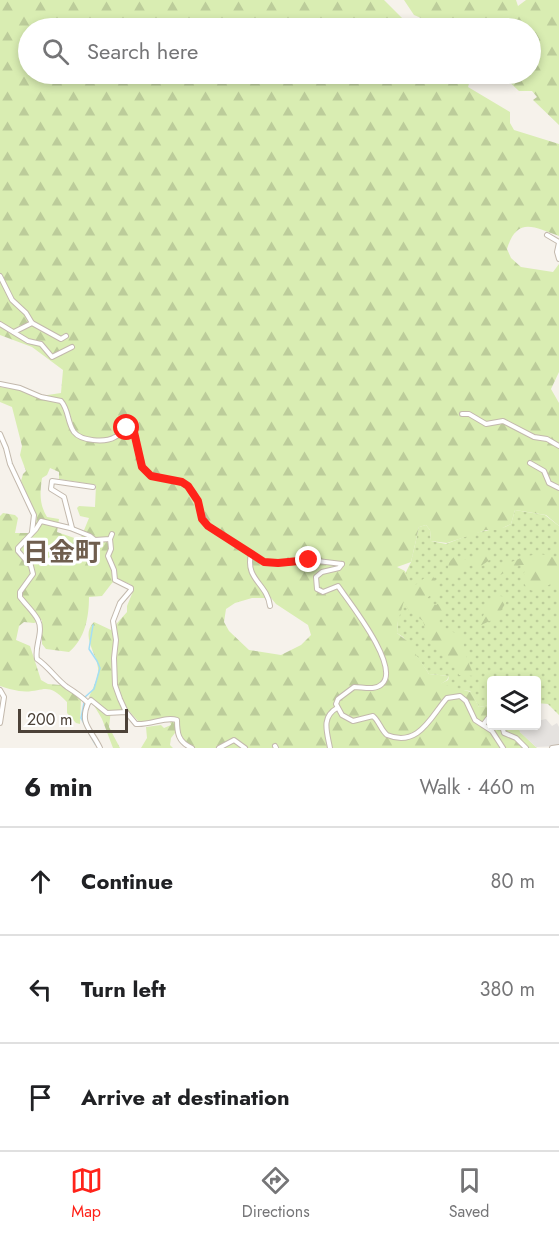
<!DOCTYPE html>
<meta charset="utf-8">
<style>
:root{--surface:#fff;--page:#f6f6f6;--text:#202124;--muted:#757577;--line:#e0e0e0;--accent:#ff231a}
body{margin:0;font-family:Jost,"Noto Sans JP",sans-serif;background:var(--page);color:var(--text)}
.controls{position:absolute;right:18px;bottom:18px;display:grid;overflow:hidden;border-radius:6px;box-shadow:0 3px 9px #0003}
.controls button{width:54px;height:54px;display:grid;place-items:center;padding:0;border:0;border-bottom:2px solid var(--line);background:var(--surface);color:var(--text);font:30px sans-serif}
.scale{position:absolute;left:18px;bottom:15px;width:110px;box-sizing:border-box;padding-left:6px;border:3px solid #4c4238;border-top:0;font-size:16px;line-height:21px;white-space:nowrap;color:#4c4238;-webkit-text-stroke:4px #fff;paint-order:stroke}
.stop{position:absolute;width:18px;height:18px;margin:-14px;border:4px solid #ff231a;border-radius:50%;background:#fff}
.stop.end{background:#ff231a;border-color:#fff;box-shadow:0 2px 6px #0008}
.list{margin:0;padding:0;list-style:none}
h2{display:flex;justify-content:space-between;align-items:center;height:78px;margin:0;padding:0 24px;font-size:26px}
h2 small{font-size:20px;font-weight:400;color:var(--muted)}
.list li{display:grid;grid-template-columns:39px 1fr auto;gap:18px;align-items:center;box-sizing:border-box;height:108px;padding:0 24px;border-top:2px solid var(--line)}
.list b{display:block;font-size:22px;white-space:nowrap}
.list em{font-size:20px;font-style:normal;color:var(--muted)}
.icon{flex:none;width:33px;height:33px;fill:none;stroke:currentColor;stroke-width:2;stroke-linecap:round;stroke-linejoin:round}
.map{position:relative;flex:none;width:559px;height:748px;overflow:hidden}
.search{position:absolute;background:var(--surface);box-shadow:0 3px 9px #0003;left:18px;right:18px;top:18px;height:66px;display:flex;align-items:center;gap:15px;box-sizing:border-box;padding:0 21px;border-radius:33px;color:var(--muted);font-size:22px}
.sheet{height:402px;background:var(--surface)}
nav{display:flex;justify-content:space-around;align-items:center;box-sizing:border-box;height:84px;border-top:2px solid var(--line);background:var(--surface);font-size:16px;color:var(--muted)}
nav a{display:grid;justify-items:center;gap:3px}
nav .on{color:var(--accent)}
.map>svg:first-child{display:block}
.grass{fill:url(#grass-dots)}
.forest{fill:url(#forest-firs);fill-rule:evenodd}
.parking{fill:#e5e2df}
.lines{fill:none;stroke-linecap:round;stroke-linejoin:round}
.stream{stroke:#a4def6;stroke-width:1.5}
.minor-casing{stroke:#c3b9ad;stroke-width:6}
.minor{stroke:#fff;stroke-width:4}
.route{stroke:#ff231a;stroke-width:8}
.labels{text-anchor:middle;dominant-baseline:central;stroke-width:6;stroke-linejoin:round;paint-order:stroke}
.quarter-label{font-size:26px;font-weight:bold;fill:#6f5e4e;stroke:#fff}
</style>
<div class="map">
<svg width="559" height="748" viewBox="0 0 559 748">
<defs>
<pattern id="grass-dots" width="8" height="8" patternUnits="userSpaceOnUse" patternTransform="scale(1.5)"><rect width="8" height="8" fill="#d9edb2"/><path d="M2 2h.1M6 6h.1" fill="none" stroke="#bccc9a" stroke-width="1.8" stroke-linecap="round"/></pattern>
<pattern id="forest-firs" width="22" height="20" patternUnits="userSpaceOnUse" patternTransform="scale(1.5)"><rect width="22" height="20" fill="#d9edb2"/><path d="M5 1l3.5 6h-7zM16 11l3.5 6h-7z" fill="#bccc9a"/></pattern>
</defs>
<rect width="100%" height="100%" fill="#f6f2eb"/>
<path class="grass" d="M515,510L545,515L559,526V715L548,704L537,703L536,680H492L491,705L479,707L470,691L446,688L440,684L448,680L449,676L429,674L403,637L397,633L401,582L411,562L419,527L426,525L430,530L431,541L446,544L474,533L505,527L511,524Z"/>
<g class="forest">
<path d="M0,0H384L412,28H28V74H449L452,77L455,74H472L468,87L510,112V123L514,130L559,144V236C534,227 517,216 507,249L511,258L521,267L553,272L559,264V372L551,389L559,403V526L546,515L515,510L511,524L498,530H486L447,543L431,541L430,530L426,525L419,527L411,562L397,567L405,571L408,580L414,586L431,573L440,589L439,595L433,593L427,598V602L436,605L443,600L449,609L439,621L444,628L462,636C465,652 466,660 475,676L459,675L453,661L447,655L436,648L428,638L423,621L409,611L404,601L398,621L397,633L407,641L429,674L449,676L447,680L441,684L471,692L479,707L491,705L492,726H519L520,732L537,748H194L184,744L175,733L171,738L170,745L173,748H141L147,738L146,727L161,725L164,728L171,725L169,718L140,723L129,711L111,710L109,727L120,748H113L102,719L89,697C93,688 99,677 98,668C97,653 80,636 94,622L111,630L127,612V606L134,589L130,584L117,579L112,583L102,596L89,597C89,617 85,639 69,652L46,649L42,644V620L34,623L24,622L19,626L16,640L30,646L41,680L48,684L60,685L81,698L80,724L76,723L67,713V702C45,679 44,694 19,691C13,690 6,688 0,686V516L3,513L15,515L18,518L15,533H34L37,517L21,481L23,474L26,471L20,455L22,446L12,407L0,402V387L20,390L34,397L61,393L63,370L32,347L0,335ZM50,468L59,472V479L96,485L95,507L79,506L77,508L80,516L89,518L80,540L57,532L59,519L47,517C39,504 40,492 42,478L47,475ZM252,598H271L276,604L308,625L311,635L301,645L281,655L249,650L229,631L224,622L226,609L235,603Z"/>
<path d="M404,0H516L518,6L526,0H559V125L533,100L537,97L532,91H519L506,79L494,74H530V28H444L414,15Z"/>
<path d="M482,552L494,557L475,570L472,565L466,567L454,578H449L447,575L449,562L454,557L467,560Z"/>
<path d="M541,554L559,559V580C546,585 529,601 523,580L531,577L523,574L528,567L526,565H521L487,581H483C498,567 521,555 541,554Z"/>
<path d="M500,596L507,597V601L496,618L479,626C483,616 489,599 500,596Z"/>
</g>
<path class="parking" d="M546,719L552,726L557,723L559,727V746L536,747L520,732L519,726H536L537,721Z"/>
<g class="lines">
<g class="stream">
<path d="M85,697L94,689L100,668L97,661L89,649L93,625"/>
<path d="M84,703L81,718L95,744"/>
</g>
<g class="minor-casing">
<g id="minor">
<path d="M547,235L559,242"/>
<path d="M559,243L557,252L559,259"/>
<path d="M0,276L12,300L26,313L32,323L61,339L66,336"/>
<path d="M0,324L28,341L41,344L52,357L72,347"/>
<path d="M14,332L32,323"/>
<path d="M0,384L20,388L41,397L61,401C69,410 67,422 74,432C81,441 105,443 115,437C122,434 124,428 131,429C140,445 136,465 151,476C169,480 190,480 197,499C201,509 201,517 208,526L264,562L278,563L309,560L342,564"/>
<path d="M462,414H469L486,424L503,421L534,437L547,439L559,446"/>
<path d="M0,434L6,448L10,464L34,515L32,532"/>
<path d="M530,463L544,471L549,483L559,488"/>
<path d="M72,528L64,497L51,489L52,481L93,487"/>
<path d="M112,534L110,539L95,540L90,536L70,528L41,521L36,529L18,548V551L31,566L33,574L20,592V597C25,604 34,612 38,620C44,632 34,647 37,659C49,667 56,679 67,687C75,692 81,696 88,703L91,700L107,713L126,712L136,724C151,725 166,716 177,720C177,733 178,742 192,748"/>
<path d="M110,539L111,549L108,556L114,570L115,580L131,588V590L120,603L113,621L116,640L114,658L115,685L120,699L126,712"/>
<path d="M251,554C245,580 267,583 270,606"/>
<path d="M342,564L339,568L322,572L316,577L317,589L323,592L338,586C349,602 401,667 382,684C375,691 363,687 354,687L338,699L336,704L342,715L353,721L373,716C379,721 381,730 387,735C419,748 431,716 447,698L460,696L466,701L475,720L492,731L503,748"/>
<path d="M0,690L4,697L0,723"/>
<path d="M88,703C79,724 91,729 100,748"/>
<path d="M483,725L492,713"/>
<path d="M502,726L504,733L516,738L526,748"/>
<path d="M275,746L276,748"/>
<path d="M219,748L234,740L245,748"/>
<path d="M330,748C327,732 321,717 337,708"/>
<path d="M552,748L559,747"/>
</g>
</g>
<use href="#minor" class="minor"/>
</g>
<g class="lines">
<path class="route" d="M127,428L131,429L134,432L142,467L151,476L182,482L188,486L198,501L202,519L208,526L264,562L278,563L309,560"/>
</g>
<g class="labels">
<g class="quarter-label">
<text x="62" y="552">日金町</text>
</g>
</g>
</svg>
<div class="controls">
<button><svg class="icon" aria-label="layers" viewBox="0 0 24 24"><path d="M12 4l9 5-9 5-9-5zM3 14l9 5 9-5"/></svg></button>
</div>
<div class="scale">200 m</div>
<div class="stop" style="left:127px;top:428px"></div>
<div class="stop end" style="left:309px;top:560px"></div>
<div class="search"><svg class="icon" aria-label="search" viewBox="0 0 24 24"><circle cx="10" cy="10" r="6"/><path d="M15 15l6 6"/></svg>Search here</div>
</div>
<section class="sheet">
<h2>6 min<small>Walk · 460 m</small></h2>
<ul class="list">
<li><svg class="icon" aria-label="ahead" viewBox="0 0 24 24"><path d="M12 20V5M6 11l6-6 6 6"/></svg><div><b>Continue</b></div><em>80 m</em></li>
<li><svg class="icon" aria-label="left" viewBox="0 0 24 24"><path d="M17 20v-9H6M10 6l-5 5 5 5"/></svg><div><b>Turn left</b></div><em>380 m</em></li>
<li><svg class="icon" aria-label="arrive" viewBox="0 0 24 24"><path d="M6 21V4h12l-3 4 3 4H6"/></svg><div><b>Arrive at destination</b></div></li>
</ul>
</section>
<nav>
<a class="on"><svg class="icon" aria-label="map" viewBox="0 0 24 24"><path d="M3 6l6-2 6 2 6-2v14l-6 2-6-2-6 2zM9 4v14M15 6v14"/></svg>Map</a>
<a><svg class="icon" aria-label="directions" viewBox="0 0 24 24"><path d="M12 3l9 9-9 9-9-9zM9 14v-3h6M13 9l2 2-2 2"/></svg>Directions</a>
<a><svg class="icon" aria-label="saved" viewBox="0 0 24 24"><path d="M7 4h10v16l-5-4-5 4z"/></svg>Saved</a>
</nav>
